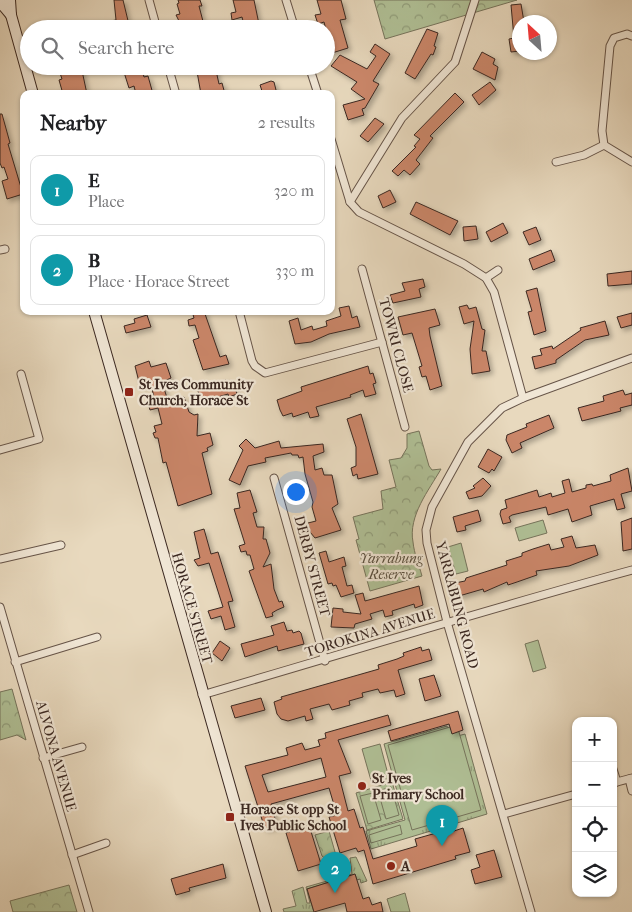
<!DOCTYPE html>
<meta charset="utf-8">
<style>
:root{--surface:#fff;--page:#f6f6f6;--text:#202124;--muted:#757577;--line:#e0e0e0;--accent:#111827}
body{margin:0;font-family:"IM FELL French Canon",serif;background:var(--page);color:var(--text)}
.controls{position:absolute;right:15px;bottom:15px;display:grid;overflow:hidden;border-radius:10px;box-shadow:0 1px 4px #0004}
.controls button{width:45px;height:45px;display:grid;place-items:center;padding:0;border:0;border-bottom:1px solid var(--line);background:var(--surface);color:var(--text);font:25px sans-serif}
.compass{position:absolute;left:512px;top:15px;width:45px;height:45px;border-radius:50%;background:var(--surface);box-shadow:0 1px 4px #0004;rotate:334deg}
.you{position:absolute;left:295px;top:491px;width:18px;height:18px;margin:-12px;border:4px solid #fff;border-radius:50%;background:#1a73e8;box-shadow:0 0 0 8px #1a73e833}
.badge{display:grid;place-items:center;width:32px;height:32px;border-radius:50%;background:var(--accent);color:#fff;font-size:16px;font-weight:700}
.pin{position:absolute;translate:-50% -41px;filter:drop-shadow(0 1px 2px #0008)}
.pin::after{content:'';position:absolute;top:26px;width:18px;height:15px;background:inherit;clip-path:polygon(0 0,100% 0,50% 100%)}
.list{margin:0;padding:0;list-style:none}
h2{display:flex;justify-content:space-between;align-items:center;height:65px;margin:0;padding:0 20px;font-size:21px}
h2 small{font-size:16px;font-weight:400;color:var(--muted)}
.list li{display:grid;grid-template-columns:32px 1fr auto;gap:15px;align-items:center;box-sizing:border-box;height:70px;margin:0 10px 10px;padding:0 10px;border:1px solid var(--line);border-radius:10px}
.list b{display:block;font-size:19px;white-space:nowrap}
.list p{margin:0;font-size:16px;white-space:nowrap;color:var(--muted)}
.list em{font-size:16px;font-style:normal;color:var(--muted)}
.icon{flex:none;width:28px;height:28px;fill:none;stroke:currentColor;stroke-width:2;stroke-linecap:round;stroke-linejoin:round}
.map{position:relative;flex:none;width:632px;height:912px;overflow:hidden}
.search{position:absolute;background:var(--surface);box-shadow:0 1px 4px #0004;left:20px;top:20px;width:315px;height:55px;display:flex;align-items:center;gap:12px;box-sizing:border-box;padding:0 18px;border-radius:28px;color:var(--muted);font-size:19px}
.panel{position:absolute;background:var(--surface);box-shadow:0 1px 4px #0004;left:20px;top:90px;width:315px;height:225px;border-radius:10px}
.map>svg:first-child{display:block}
.grass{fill:url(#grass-tufts);stroke:#76745c}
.forest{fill:url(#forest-crowns);stroke:#76745c}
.pitch{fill:#b0c096;stroke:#76745c}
.building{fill:#ca8669;stroke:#3b2821;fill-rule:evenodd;filter:url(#shadow)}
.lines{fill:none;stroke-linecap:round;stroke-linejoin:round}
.street-casing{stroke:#665448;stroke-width:9}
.secondary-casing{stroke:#3b2821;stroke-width:12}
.street{stroke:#f0e6d5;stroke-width:7}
.secondary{stroke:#f0e6d5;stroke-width:10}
.poi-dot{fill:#8f2418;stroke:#f0e6d5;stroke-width:2}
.labels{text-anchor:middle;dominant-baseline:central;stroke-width:4.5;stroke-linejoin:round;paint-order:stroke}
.street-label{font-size:14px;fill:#3b2821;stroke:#f0e6d5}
.poi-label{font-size:14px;font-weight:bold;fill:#3b2821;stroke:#f0e6d5;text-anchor:start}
.park-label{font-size:14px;font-style:italic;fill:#584e3e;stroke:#f0e6d5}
</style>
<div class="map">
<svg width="632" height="912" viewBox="0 0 632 912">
<defs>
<pattern id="grass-tufts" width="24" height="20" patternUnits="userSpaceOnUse" patternTransform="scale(1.25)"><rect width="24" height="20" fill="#b0c096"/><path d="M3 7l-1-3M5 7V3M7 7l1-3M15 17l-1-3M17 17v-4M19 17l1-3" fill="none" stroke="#909c7a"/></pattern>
<pattern id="forest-crowns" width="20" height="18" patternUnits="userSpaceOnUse" patternTransform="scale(1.25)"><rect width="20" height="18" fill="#b0c096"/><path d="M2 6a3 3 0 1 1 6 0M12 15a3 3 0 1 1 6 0" fill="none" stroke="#909c7a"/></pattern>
<filter id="shadow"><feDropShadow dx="3" dy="3" stdDeviation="2.5" flood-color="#0004"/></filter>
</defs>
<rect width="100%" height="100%" fill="#e8d9be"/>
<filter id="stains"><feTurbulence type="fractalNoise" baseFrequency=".004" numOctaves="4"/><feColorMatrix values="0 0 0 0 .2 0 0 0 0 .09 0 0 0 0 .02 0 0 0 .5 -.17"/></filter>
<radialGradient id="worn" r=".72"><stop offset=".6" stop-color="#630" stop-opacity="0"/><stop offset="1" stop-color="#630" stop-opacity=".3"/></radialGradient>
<g class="grass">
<path d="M447,726L450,738L465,734L487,814L371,849L366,831L405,820L384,744Z"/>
<path d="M356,857L367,881L361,883L360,879L357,880L355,874L307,889L314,912H284L283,909L296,906L292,891L303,887L307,903H310L306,887L352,874L350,858Z"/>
</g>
<g class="forest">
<path d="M374,0H517L385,39Z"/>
<path d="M419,431L429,466L432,470L441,469C429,490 408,516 413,542C414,553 419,565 422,576L370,591L356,540L359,539L353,517L383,509L381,491L396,487L389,460L401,458L407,448V434Z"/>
<path d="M12,689L26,740L17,735L0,740V692Z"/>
<path d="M392,782L403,819L367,830L356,793Z"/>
<path d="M329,831L337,859L328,861L322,856L315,835Z"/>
<path d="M69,885L77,912H13L10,901Z"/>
</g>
<g class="pitch">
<path d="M543,520L547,533L519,541L515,528Z"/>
<path d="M461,543L468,571L456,574L448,547Z"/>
<path d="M538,640L546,668L533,672L525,644Z"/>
<path d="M457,725L481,810L412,830L388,745Z"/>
<path d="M380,744L389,778L372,784L362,749Z"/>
<path d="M391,787L399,815L386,819L378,791Z"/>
<path d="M373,793L381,820L368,824L360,796Z"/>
<path d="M400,825L402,834L371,843L369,835Z"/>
<path d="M405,893L410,912H391L387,899Z"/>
</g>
<g class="building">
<path d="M114,0H123L130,29H106L105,22L116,20Z"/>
<path d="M178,0H200L202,6H199L205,29H183L176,15L180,14L177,4L179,3Z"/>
<path d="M233,0H254L260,29H245L242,17L232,20L231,13L236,12Z"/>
<path d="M317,0H341L346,19L340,20L348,48L332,53L324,22L318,24L315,15L321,14Z"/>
<path d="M521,4L524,22H520V51L511,52L509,39L514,38L511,5Z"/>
<path d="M427,29L438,33L434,46L436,47L433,55L431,54L415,79L405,73Z"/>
<path d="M375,44L390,54L373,81L379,84L365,108L362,109L364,115L348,120L343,105L365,99L351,89L357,82L331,66L340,55L367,69L376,56L370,52Z"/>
<path d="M482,52L495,59L493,64L498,67L495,80L473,69Z"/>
<path d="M63,66H81L87,94H63L59,80L62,79L60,73L65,72Z"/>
<path d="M122,66H141L144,77L148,76L153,94H136L134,86L129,88Z"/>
<path d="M196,66H215L219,84L222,83L225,94H201Z"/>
<path d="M271,81L274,82L277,94H263L260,85Z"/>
<path d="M490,82L496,90L479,105L472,95Z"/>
<path d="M455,93L464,102L430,136L433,138L416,160L420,164L410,175L404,170L398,176L392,171L416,147L414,146L420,139L414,135Z"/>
<path d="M0,114H2L10,143L8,144L23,194L7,199L2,181L8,179L4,167L2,168L0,163Z"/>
<path d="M375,118L384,124L368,142L360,136Z"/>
<path d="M390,190L396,202L383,208L378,196Z"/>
<path d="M416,202L458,221L450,235L410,214Z"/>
<path d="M503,223L508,233L491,242L486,232Z"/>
<path d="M476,226L478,239L464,241L463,227Z"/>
<path d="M536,227L541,240L529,245L523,232Z"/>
<path d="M551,250L555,261L533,270L529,259Z"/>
<path d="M632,271V284L608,286L607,274Z"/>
<path d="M423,279L425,287L419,289L421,297L393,303L390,295L405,291L402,283Z"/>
<path d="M537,288L546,331L534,335L528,312L532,311L526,291Z"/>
<path d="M467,305L469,309L476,307L482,329L485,330L482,351H486L490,371L472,374L470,349L474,321L464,324L459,307Z"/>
<path d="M349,306L352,318L357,316L360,327L329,334L311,342L295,344L289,321L298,318L301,330L312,326L313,330L327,326L326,321L341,316L339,308Z"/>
<path d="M435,309L440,325L429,328L430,336L442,386L430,390L426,376L422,377L419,367L422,366L412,333L403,335L398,317Z"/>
<path d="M192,311H204L220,357L226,355L229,364L203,370L193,340L199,338L195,325L189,326L188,320L194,318Z"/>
<path d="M632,313V325L621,328L617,317Z"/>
<path d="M147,315L151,327L126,333L124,326L135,323L134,319Z"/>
<path d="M605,321L609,335L585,340L556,360V363L535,369L532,357L542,355L540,349L552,346L553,349L581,330L580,328Z"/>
<path d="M149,361L151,367L166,363L171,378L162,382L168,401L184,397L189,412L194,415L198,414L197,436L210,433L213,445L207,448L208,451L202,453L212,494L178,506L166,462L163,463L158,438H155L153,433L156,432L154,426L162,424L158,408L150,410L148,403L155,401L151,385L140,386L135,366Z"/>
<path d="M368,366L370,374L373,373L376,383L373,384L376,394L365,397L363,390L350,395L351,397L316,407L319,416L310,418L308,412L293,417L292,413L283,416L280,410L277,400L302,391L301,387Z"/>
<path d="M226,380L228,385L234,383L237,394L229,397L228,394L201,402L198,391Z"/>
<path d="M623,390L625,395L632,393V405L620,408L621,411L582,421L578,408L604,401L603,396Z"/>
<path d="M361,414L378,474L358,479L357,474L353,476L351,468L356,466V447L347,419Z"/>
<path d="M549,415L554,428L520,443L522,448L512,453L506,440L507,435L527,427L526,424Z"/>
<path d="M246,439L255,448L279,441L281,448L323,444L324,452L313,456L315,470L322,468L324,475H332L338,504L332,508L341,530L315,538L310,532L308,523L316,521L312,507L313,502L305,474L303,457L299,458L298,455H292L291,453L265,458L266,462L248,466L240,485L229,480L243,450L239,446Z"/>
<path d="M488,449L502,457L494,471L492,469L489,473L478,467Z"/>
<path d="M628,468L632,491L621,494L625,508L617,510L614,499L590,506L592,515L572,522L568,509L548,515L546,507L512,515L509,517L511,522L503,524L500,514L501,510L507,508L505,500L537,490L539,497L551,493L552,497L565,493L562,481L569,479L572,492L586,488V485L592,484L593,486L611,481L610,475Z"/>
<path d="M483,478L491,486L482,496L469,499L466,492L475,488L473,486Z"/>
<path d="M250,490L257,512L253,513L257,527H264L263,539H266L270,553L263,567L271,564L274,589L279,602L282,601L284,607L277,610L272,613L273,616L266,618L249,571L254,569L250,555H247L246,551L241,552L239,546L245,544L234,509L240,508L237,493Z"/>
<path d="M478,510L481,521L465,526L466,530L457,532L453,517Z"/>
<path d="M632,518V549L623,551L621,522Z"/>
<path d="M204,529L211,554L218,552L233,601L228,602L235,627L225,630L221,616L211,619L208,611L223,607L209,563L198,566L194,560L200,558L194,532Z"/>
<path d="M572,536L576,548L595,545L598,555L569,566L536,571L537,575L517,582L508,585L507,582L484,592L483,589L459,596L455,583L465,581L466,578L507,565L506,561L522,556V553L533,549L549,544L551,550L564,547L561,539Z"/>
<path d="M326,551L329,562L344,557L346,566L342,567L347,586L352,585L354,593L341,597L336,585L333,586L332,583L328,584L319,553Z"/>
<path d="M419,586L423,605L415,608L414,604L392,611L393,615L385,617L383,610L370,614L372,619L355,624L354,628L331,627L333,608L343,609V612L361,614L355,595L363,593L365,601Z"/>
<path d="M284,622L287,631L292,630L293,633L299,631L301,633L304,644L278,651L277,646L245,657L241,644L274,635L271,626Z"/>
<path d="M220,641L230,648L222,661L212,653Z"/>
<path d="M421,647L422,651L429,649L432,660L398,670L405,694L396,697L394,690L380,693L378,689L362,693L363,697L349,701L350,705L332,710L329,704L310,709L313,719L306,721L305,716L288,721L281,719L277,714L274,702L282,699L281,697L379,669L378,665L397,659L404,656L403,653Z"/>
<path d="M434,675L441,696L425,701L419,679Z"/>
<path d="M261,698L265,710L235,718L231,706Z"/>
<path d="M458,711L463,730L452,734L449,724L391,741L388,731Z"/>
<path d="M388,715L391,725L338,740L351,773L339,776L348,811L354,809L360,828L363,827L373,859L417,846L415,839L447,830L448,833L463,828L470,852L455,856L456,859L373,884L364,850L358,852L356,848L340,853L329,817L337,815L329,788L271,804L277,826L265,829L245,766L288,755L286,748L302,743L305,750L320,746L318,740L326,738L325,733ZM321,758L326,777L268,792L262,775Z"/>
<path d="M309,825L321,864L298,871L286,833Z"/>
<path d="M494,850L502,877L475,884L471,870L480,867L476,855Z"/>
<path d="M223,864L226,878L189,888L190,891L176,895L171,879Z"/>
<path d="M355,874L363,899L369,897L372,905L381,902L383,912H347L345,903L314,912L307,889Z"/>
</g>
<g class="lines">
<g class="street-casing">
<g id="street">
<path d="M149,0L157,29"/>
<path d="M286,0L295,29"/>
<path d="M632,36L627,34L614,38L610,46L602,131L604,145L632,162"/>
<path d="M168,66L176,94"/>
<path d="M309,66L318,94"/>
<path d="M331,139L350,202L359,212L464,264L486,278L494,292L523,398"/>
<path d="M556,162L584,155L604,145"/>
<path d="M350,202L402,118L455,62L475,0"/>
<path d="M0,250L5,249"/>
<path d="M362,269L405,427"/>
<path d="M486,278L498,270"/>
<path d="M239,311L252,361L255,366L265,373L382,342"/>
<path d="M0,450L39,439L21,374"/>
<path d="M274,478L325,661"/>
<path d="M0,559L61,545"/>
<path d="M0,607L89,912"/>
<path d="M15,662L97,637"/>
<path d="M202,695C346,653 488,609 632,570"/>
<path d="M43,758L82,747"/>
<path d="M613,769L617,782"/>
<path d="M629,779L632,791"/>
<path d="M613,783L632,778"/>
<path d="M504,814L576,794"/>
<path d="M72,855L106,843"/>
<path d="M531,912L447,622L427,543L426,530L432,507L468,442L502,408L523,398L632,358"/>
</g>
</g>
<g class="secondary-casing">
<g id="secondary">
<path d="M10,0L11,15L33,94"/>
<path d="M0,2L11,15"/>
<path d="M94,311L266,912"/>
</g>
</g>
<use href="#street" class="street"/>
<use href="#secondary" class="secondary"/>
</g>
<g class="poi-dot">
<rect x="124" y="387" width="10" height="10" rx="2.5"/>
<circle cx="362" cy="786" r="5"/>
<rect x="225" y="812" width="10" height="10" rx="2.5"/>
<circle cx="391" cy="866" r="5"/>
</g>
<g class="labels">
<g class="street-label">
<text transform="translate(396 345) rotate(75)">TOWRI CLOSE</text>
<text transform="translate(312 566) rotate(75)">DERBY STREET</text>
<text transform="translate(457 605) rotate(75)">YARRABUNG ROAD</text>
<text transform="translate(192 608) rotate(74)">HORACE STREET</text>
<text transform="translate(370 633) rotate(-17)">TOROKINA AVENUE</text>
<text transform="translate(56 756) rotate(74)">ALVONA AVENUE</text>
</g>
<g class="poi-label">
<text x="139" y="384">St Ives Community<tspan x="139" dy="16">Church, Horace St</tspan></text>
<text x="372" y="778">St Ives<tspan x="372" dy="16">Primary School</tspan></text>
<text x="240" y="809">Horace St opp St<tspan x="240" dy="16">Ives Public School</tspan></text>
<text x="401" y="866">A</text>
</g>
<g class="park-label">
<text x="391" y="558">Yarrabung<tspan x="391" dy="16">Reserve</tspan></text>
</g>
</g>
<rect width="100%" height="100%" filter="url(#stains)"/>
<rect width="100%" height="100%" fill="url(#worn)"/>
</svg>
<div class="controls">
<button>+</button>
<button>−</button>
<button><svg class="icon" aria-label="locate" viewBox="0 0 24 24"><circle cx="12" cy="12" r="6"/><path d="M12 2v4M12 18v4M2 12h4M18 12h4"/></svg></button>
<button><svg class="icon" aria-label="layers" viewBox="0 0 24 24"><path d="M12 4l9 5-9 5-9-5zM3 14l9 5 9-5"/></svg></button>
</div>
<svg class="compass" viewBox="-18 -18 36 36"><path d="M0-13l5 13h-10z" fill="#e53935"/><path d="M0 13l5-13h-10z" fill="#757577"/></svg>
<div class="you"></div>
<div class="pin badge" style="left:442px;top:846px;background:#0f9aa8">1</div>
<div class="pin badge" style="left:335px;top:893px;background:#0f9aa8">2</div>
<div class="search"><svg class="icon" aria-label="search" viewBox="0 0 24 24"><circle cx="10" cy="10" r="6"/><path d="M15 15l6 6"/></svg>Search here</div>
<section class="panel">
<h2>Nearby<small>2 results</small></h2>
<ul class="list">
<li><span class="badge" style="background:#0f9aa8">1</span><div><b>E</b><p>Place</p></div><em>320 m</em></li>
<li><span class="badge" style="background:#0f9aa8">2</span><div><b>B</b><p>Place · Horace Street</p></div><em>330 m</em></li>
</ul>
</section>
</div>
